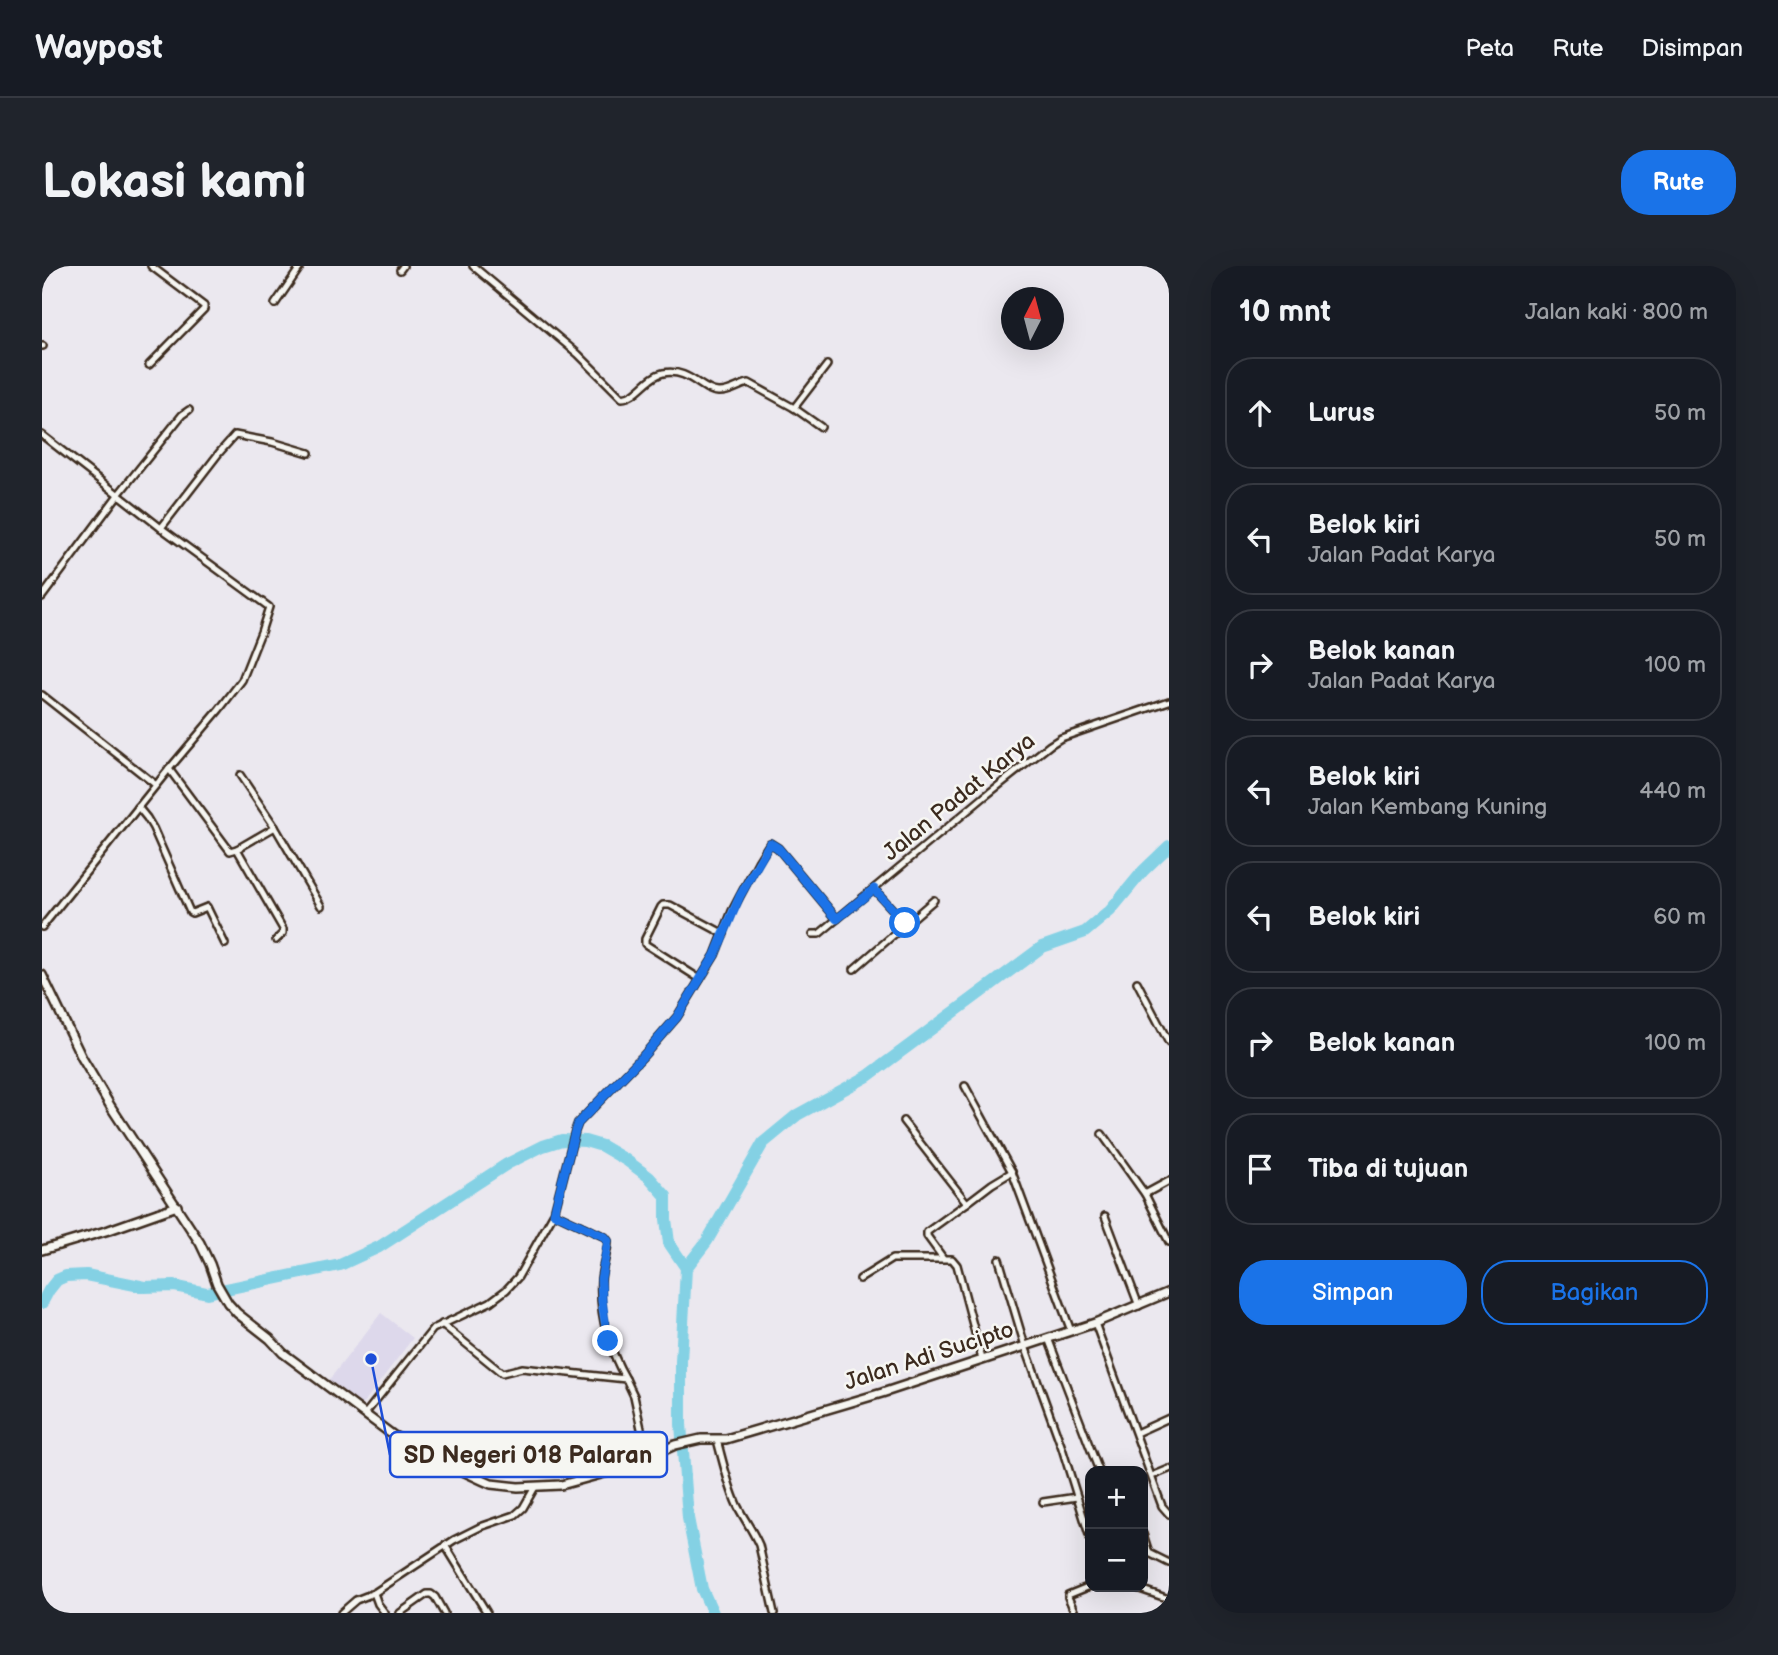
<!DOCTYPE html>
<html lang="id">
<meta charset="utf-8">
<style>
:root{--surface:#171b24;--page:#20242c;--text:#f1f3f6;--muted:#9ea1a6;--line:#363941;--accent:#1a73e8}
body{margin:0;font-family:"Balsamiq Sans",sans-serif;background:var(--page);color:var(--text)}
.controls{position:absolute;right:21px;bottom:21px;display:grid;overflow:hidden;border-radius:14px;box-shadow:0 7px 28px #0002}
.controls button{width:63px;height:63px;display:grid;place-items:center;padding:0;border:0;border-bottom:2px solid var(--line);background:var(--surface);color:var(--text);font:35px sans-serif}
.compass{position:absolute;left:959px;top:21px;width:63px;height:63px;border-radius:50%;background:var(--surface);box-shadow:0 7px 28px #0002;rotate:6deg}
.stop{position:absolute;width:21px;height:21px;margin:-16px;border:5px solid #1a73e8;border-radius:50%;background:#fff}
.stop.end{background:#1a73e8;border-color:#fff;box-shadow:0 2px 7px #0008}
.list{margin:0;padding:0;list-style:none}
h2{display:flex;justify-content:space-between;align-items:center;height:91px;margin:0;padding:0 28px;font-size:30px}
h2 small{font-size:23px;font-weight:400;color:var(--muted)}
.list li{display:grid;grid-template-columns:46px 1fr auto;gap:21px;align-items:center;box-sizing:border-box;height:112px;margin:0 14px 14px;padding:0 14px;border:2px solid var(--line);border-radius:28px}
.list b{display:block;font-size:26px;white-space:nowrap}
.list p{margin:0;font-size:23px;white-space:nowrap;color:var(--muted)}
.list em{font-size:23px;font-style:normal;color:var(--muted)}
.actions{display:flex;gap:14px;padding:21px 28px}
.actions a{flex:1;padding:16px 0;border:2px solid var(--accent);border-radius:28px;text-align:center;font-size:24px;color:var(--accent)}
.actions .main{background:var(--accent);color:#fff}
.icon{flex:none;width:38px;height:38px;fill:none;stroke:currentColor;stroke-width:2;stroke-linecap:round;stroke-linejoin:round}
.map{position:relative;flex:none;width:1127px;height:1347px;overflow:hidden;border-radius:28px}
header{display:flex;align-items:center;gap:42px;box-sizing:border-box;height:98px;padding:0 35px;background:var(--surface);border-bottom:2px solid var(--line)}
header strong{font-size:33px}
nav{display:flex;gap:38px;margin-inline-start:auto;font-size:24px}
.intro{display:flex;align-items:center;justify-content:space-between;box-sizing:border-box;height:168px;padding:0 42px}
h1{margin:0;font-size:49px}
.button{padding:18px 32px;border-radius:28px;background:var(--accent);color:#fff;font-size:24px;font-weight:700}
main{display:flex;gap:42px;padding:0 42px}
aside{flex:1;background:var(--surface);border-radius:28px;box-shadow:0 7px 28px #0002}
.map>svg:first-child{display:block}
.built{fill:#ddd8eb}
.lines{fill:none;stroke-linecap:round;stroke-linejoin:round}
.river{stroke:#84d1e4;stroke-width:12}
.minor-casing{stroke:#3b2a1e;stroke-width:10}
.tertiary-casing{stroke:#3b2a1e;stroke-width:12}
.minor{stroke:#f6f6f2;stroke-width:5}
.tertiary{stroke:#f6f6f2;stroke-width:7}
.route{stroke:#1a73e8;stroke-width:9}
.labels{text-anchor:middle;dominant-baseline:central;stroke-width:5;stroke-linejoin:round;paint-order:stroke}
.street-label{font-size:23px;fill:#3b2a1e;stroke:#f6f6f2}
.leader{fill:none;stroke:#1d4ed8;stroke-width:2.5}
.callout-dot{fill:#1d4ed8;stroke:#f6f6f2;stroke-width:2.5}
.callout{fill:#f6f6f2;stroke:#1d4ed8;stroke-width:2.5}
.callout-label{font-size:24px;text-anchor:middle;font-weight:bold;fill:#3b2a1e}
</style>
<header>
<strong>Waypost</strong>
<nav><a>Peta</a><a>Rute</a><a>Disimpan</a></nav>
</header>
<div class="intro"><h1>Lokasi kami</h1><a class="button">Rute</a></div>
<main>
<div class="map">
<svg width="1127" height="1347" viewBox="0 0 1127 1347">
<rect width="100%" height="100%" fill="#ebe8ef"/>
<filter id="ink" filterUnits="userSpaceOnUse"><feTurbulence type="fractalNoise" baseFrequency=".0143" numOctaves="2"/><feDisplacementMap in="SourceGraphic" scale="14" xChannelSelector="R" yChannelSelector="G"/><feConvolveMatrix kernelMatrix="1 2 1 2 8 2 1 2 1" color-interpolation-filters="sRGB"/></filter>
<g filter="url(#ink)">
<path class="built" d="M339,1047L371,1072L320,1139L287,1114Z"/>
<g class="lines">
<g class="river">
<path d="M0,1037L7,1024L15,1014L24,1010L44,1009L103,1021L132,1020L165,1027L298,999L337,981L465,898L501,880L520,874L543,875L560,880L584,894L607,911L624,930V953L627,977L644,1002"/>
<path d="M671,1347L660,1323L646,1252L639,1158V1095L644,1002L665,975L721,877L755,849L826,810L1000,681L1043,666L1068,645L1101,605L1127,580"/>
</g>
<g class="minor-casing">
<g id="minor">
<path d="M431,0L536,88L580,132C596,131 605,110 621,107C648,102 658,125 676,126C688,127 696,119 707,117L752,142L779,161"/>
<path d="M358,4L361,0"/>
<path d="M233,38L259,0"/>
<path d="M0,80H1"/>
<path d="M107,99L162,43V40L109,0"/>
<path d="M752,142L785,99"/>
<path d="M0,169L119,262L227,341L219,366L200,414L177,444L127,503L0,661"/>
<path d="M119,262L177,187L193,169L230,176L267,187"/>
<path d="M0,331L76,229L140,149L147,144"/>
<path d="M0,429L114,519"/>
<path d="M127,503L188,585L195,583L233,561L198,509"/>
<path d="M96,541L105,552L111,562L148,646L150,647L165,641L183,678"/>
<path d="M233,561L279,640"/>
<path d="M195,583L241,663V667L234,674"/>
<path d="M832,623L863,657"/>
<path d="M771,668H777L942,531L1008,479L1019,472L1127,435"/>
<path d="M812,703L892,634"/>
<path d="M658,713L603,678V673L619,641L621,639H628L682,668"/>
<path d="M1095,716L1127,777"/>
<path d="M923,820L970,906L1029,1065"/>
<path d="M861,855L925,937L950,918L970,906"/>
<path d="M1060,868L1103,928"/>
<path d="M1127,915L1103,928L1127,976"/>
<path d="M512,947L563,971L566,975C566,988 560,1000 559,1013C557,1049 566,1082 584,1113"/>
<path d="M1063,950L1097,1040"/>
<path d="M901,992L885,970V966L925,937"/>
<path d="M957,993L983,1080L1020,1182L1048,1272"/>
<path d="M818,1013L850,993H910L915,999L940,1093"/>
<path d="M1053,1057L1120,1240L1127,1248"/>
<path d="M400,1058L460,1107L480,1102L584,1113L592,1130L606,1195"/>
<path d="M1006,1072L1057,1205"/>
<path d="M323,1148L391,1063L448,1036L464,1024L476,1011L512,947L533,865L536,857L602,789L635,751L673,689L690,645L716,596L728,577L736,582L795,653"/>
<path d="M1094,1167L1127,1152"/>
<path d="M675,1174C681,1196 686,1219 695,1239C702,1253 711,1265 717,1279L732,1347"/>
<path d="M1110,1210L1127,1203"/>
<path d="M1001,1236L1035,1231"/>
<path d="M1101,1268L1107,1287L1127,1297"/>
<path d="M403,1279L445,1347"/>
<path d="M1092,1321L1127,1333"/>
<path d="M299,1347L314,1334L332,1327"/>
<path d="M343,1347L336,1338L332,1327L412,1274L438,1261L473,1249L481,1242L493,1221"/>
<path d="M358,1347L385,1328H389L393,1331L402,1347"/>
<path d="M1033,1347L1026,1331V1329L1048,1320"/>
</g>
</g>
<g class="tertiary-casing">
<g id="tertiary">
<path d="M0,709L40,792L69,841L158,977L168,998L175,1018L186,1037L195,1047L228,1073L241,1087L352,1170L378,1185L440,1214L449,1218L476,1221L519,1219L606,1195L622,1184L633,1179L659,1173H684L840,1127L1053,1057L1127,1026"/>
<path d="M0,984L67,964L135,940"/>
</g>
</g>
<use href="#minor" class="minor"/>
<use href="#tertiary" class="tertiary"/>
</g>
</g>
<g class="lines" filter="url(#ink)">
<path class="route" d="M566,1075L560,1035L559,1013L566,975L563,971L512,947L533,865L536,857L602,789L635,751L673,689L698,630L728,577L736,582L795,653L832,623L863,657"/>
</g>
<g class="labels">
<g class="street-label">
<text transform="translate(917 531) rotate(-39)">Jalan Padat Karya</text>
<text transform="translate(887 1090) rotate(-18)">Jalan Adi Sucipto</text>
</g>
</g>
<path class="leader" d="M329 1093L348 1189"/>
<circle class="callout-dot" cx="329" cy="1093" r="7"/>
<rect class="callout" x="348" y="1166" width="277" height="45" rx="7"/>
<g class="callout-label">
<text x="486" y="1197">SD Negeri 018 Palaran</text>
</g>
</svg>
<div class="controls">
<button>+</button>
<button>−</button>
</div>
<svg class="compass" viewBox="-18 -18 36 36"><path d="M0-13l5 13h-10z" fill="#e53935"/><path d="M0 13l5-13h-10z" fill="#9ea1a6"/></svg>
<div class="stop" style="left:863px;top:657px"></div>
<div class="stop end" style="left:566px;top:1075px"></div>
</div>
<aside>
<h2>10 mnt<small>Jalan kaki · 800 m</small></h2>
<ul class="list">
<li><svg class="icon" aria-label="ahead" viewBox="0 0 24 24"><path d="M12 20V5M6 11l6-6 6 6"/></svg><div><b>Lurus</b></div><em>50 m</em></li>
<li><svg class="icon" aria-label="left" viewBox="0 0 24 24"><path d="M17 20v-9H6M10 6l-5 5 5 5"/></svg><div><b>Belok kiri</b><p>Jalan Padat Karya</p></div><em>50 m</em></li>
<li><svg class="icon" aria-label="right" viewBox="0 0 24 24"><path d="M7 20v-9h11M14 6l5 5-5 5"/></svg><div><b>Belok kanan</b><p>Jalan Padat Karya</p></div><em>100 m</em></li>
<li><svg class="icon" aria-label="left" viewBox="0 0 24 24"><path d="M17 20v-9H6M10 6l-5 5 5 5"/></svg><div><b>Belok kiri</b><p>Jalan Kembang Kuning</p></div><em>440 m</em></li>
<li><svg class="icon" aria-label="left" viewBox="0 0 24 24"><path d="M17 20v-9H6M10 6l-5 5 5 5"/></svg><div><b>Belok kiri</b></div><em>60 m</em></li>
<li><svg class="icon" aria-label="right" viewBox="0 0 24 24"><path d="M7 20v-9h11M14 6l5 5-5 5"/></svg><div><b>Belok kanan</b></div><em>100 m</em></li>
<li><svg class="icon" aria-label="arrive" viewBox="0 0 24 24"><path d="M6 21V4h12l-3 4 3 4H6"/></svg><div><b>Tiba di tujuan</b></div></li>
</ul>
<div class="actions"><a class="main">Simpan</a><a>Bagikan</a></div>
</aside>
</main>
